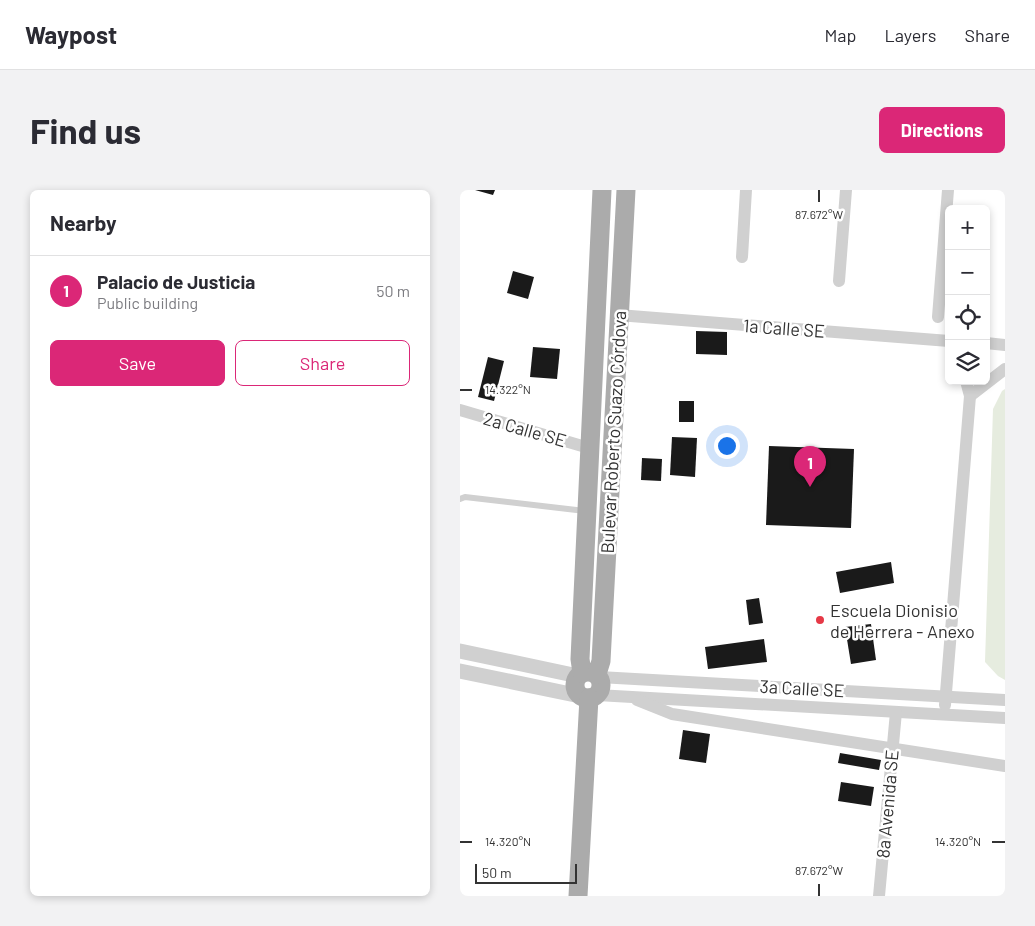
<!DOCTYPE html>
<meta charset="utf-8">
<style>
:root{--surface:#fff;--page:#f2f2f3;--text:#2b2b33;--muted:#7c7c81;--line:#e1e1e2;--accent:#db2777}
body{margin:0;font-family:Barlow,sans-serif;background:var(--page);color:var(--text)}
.controls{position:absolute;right:15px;top:15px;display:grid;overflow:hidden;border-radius:8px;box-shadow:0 2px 8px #0003}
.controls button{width:45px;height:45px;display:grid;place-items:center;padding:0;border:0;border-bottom:1px solid var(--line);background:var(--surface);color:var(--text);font:25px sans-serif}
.scale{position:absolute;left:15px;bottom:12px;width:102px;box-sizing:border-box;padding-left:5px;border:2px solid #333;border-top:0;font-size:14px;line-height:18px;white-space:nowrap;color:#333;-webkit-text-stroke:4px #fff;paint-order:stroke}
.you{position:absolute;left:266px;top:255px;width:18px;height:18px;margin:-12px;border:4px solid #fff;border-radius:50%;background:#1a73e8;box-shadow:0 0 0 8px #1a73e833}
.badge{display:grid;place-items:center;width:32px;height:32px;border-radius:50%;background:var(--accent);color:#fff;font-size:16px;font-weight:700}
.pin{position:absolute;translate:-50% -41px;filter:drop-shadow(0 1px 2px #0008)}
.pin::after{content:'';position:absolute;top:26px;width:18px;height:15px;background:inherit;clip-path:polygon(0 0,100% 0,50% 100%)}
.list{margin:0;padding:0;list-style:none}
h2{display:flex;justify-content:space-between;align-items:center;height:65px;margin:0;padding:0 20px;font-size:21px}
h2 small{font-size:16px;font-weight:400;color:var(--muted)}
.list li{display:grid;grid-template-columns:32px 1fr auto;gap:15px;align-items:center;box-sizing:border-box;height:70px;padding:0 20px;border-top:1px solid var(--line)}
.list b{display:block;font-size:19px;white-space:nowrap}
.list p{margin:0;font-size:16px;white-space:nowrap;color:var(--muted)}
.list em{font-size:16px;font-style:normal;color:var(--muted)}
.actions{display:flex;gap:10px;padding:15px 20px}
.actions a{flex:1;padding:11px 0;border:1px solid var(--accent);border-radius:8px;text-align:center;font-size:18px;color:var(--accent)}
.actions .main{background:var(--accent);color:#fff}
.icon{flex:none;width:28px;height:28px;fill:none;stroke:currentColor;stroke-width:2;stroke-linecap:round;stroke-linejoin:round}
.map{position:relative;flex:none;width:545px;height:706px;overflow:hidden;border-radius:8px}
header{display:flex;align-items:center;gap:30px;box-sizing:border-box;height:70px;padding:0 25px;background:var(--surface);border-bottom:1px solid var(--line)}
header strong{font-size:24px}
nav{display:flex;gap:28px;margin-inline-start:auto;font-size:18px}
.intro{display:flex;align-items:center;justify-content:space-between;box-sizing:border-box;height:120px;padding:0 30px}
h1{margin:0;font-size:35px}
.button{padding:12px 22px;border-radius:8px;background:var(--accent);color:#fff;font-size:18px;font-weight:700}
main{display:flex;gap:30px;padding:0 30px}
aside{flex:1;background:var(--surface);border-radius:8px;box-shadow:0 2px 8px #0003}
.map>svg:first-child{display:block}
.green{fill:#e6ecdf}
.building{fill:#1a1a1a}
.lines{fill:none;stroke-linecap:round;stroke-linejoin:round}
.service{stroke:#d0d0d0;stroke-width:6}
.minor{stroke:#d0d0d0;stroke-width:12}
.tertiary{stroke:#d0d0d0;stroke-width:15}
.primary{stroke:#ababab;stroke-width:19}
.ticks{fill:none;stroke:#333;stroke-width:2}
.poi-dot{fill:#e63946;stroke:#fff;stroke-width:2}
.labels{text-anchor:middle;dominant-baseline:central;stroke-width:5;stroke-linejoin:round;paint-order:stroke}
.street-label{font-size:18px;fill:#333;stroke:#fff}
.poi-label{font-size:18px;fill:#333;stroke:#fff;text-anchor:start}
.ticks-label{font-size:12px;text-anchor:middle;fill:#333;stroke:#fff;stroke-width:5;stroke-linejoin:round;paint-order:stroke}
</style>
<header>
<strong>Waypost</strong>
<nav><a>Map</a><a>Layers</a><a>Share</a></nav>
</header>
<div class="intro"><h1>Find us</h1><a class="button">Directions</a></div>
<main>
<aside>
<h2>Nearby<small></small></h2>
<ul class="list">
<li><span class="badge">1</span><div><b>Palacio de Justicia</b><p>Public building</p></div><em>50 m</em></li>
</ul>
<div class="actions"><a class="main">Save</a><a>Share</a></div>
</aside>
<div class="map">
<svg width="545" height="706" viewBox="0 0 545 706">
<rect width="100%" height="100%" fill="#fff"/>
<path class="green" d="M545,199V490L538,486L525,472L533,219L542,201Z"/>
<g class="building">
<path d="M15,0H35L33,5Z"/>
<path d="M53,81L74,87L68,109L47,103Z"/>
<path d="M236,141L267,142V165L236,164Z"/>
<path d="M73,157L100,159L97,189L70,187Z"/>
<path d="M28,167L44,171L34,211L18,207Z"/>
<rect x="219" y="211" width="15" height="21"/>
<path d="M212,247L237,248L235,287L210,285Z"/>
<path d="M309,256L394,259L391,338L306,335Z"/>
<path d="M182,268L202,269L201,291L181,290Z"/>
<path d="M431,372L434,393L380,403L376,382Z"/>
<path d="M299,408L303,433L289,435L286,410Z"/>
<path d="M411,434L416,470L391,474L385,437Z"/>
<path d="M304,449L307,472L248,479L245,457Z"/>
<path d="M223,540L250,544L246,573L219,569Z"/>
<path d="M380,563L421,570L419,580L378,573Z"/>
<path d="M381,592L414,597L411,616L378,611Z"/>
</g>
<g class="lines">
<path class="service" d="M0,309L5,307L125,321"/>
<g class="minor">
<path d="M282,67L286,0"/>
<path d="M379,91L386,0"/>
<path d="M158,125L489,151"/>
<path d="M478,127L488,0"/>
<path d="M526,153L545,155"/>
<path d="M510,206L545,179"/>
<path d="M0,220L129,258"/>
<path d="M139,487L545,510"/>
<path d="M137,505L545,528"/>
<path d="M177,510L212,524L545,576"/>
<path d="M485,515L510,206L506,191"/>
<path d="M419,706L436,522"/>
</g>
<g class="tertiary">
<path d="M0,461L118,486"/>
<path d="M0,481L120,506"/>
</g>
<g class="primary">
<circle cx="128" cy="495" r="13"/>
<path d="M122,483L120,469L142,0"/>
<path d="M137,484L141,471L166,0"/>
<path d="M118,706L129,508"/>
</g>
</g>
<path class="ticks" d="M359,0V12M0,200H12M0,652H12M532,652H545M359,694V706"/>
<circle class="poi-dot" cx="360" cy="430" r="5"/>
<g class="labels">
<g class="street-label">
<text transform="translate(324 138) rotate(4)">1a Calle SE</text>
<text transform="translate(65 239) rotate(16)">2a Calle SE</text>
<text transform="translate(153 242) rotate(-87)">Bulevar Roberto Suazo Córdova</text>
<text transform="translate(342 498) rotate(3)">3a Calle SE</text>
<text transform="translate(427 614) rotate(-85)">8a Avenida SE</text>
</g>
<g class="poi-label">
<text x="370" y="420">Escuela Dionisio<tspan x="370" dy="21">de Herrera - Anexo</tspan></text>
</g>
</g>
<g class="ticks-label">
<text x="359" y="29">87.672°W</text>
<text x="48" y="204">14.322°N</text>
<text x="48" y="656">14.320°N</text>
<text x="498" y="656">14.320°N</text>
<text x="359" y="685">87.672°W</text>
</g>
</svg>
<div class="controls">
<button>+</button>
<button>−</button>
<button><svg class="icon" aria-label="locate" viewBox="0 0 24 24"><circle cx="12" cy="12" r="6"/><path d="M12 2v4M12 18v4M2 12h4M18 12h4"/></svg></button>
<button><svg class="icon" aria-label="layers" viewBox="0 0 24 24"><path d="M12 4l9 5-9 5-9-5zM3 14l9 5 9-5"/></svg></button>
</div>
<div class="scale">50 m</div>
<div class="you"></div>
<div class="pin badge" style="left:350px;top:297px">1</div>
</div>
</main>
